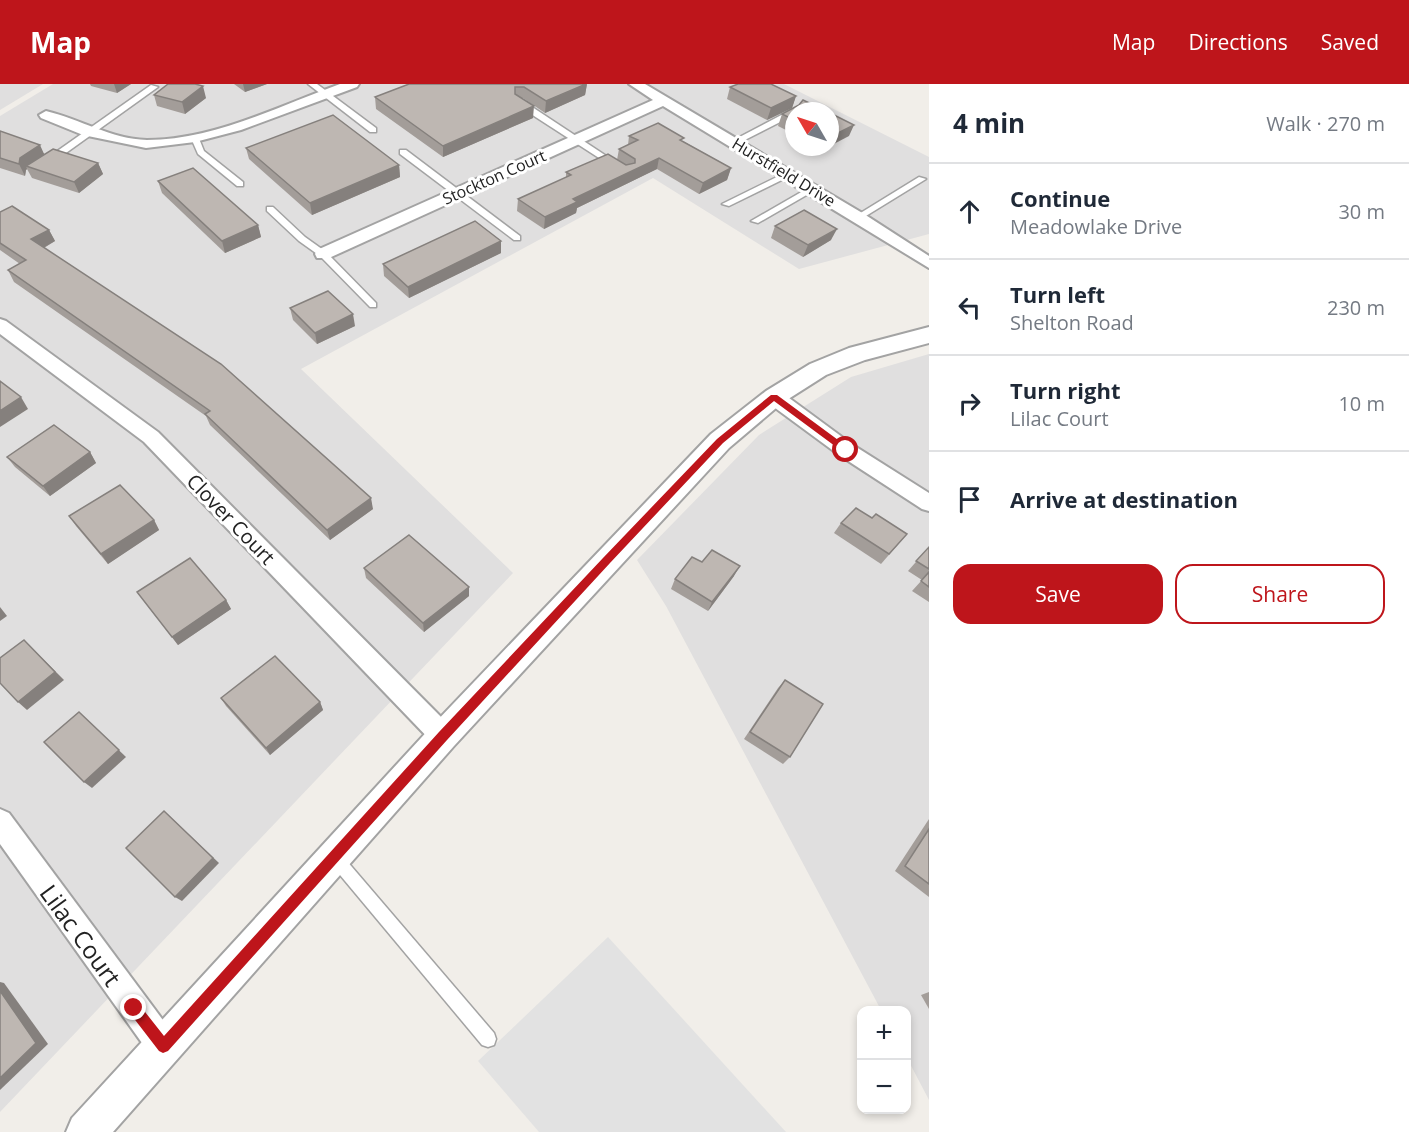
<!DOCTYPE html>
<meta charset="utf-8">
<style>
:root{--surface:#fff;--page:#f6f6f7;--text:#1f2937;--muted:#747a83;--line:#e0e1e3;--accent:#be151b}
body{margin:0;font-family:"Open Sans",sans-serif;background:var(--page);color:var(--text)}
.controls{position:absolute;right:18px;bottom:18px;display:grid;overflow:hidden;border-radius:12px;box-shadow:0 3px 9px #0003}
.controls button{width:54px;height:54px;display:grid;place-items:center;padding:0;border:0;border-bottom:2px solid var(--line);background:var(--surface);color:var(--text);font:30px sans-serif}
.compass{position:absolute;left:785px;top:18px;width:54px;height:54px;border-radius:50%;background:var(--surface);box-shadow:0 3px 9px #0003;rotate:309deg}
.stop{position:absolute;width:18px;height:18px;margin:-14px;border:4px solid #be151b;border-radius:50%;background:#fff}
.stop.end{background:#be151b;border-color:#fff;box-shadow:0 2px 6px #0008}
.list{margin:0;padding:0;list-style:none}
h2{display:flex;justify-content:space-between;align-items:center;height:78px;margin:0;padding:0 24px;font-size:26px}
h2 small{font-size:20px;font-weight:400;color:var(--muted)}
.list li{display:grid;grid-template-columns:39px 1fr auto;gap:18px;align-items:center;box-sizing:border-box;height:96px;padding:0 24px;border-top:2px solid var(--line)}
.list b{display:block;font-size:22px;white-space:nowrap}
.list p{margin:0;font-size:20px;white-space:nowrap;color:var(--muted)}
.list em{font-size:20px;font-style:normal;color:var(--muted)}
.actions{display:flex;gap:12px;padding:18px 24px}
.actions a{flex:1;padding:14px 0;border:2px solid var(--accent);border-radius:18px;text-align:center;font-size:21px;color:var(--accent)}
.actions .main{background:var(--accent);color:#fff}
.icon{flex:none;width:33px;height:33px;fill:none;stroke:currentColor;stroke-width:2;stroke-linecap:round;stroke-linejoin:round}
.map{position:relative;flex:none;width:929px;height:1048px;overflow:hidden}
header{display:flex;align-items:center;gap:36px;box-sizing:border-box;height:84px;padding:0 30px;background:var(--accent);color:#fff}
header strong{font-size:28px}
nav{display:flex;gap:33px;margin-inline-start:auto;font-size:21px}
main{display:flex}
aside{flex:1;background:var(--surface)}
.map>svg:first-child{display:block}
.residential{fill:#e0dfdf;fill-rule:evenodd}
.parking{fill:#e2e2e2}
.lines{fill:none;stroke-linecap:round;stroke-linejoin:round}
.service-casing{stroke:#a3a3a3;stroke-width:3}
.minor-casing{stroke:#a3a3a3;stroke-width:4}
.tertiary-casing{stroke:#a3a3a3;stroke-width:4}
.service{fill:#fff;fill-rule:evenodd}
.minor{fill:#fff;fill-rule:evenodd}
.tertiary{fill:#fff;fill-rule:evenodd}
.wall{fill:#a39d99}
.shaded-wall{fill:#85807d}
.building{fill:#beb7b2;stroke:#85807d;stroke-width:1.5}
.route{fill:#be151b}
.labels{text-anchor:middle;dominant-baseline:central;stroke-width:6;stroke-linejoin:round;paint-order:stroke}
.far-street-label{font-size:16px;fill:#222;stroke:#fff}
.street-label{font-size:20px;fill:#222;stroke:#fff}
.near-street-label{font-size:24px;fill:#222;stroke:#fff}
</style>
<header>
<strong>Map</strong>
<nav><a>Map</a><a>Directions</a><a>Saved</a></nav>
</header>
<main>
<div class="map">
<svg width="929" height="1048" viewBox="0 0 929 1048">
<rect width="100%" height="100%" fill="#f1eee9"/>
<g class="residential">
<path d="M0,0H43L0,26Z"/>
<path d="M53,0H784L929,73V150L799,185L653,94L301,285L513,489L0,1028V32ZM794,27H830V63H794Z"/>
<path d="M929,270V1016L907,974L906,926H881L666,522L637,476L759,351L851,293Z"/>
</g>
<path class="parking" d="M608,853L786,1048H539L478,977Z"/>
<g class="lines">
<g class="service-casing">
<g id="service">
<path d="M308,0H317L376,44V48H370Z"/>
<path d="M151,1L158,3L52,79H46V75Z"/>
<path d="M517,17H523L620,81L613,83L517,21Z"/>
<path d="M791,26L797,27H794V31L737,60L730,58Z"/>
<path d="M192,52H198L204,67L243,98V102H237L198,70L191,54Z"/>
<path d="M400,66H406L520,152V156H514L400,70Z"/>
<path d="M785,89L792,91L729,122L722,120Z"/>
<path d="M919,93L926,95L861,135L854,133Z"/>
<path d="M810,103L817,105L758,139L751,137Z"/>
<path d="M267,123H273L305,153L326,168L376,219V223H370L320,172L299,157L267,127Z"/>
<path d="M335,767L340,769L494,949L496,955L494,961L488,963L482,961L330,779L328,774L330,769Z"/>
</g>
</g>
<g class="minor-casing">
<g id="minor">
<path d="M340,0H359L357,3L241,46L195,58L146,64L83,51L41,34L39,31L46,27C80,35 111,55 147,56C213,56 279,22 340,0Z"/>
<path d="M629,0H645L864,130L929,172V184L663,22L329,174H317L315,170L317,166L653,16Z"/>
<path d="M0,235L6,237L158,348L452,644L455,652L452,660L443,664L434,660L144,358L0,250Z"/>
<path d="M774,306L781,308L853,361L929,409V427L922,425L839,371L767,318L765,313L767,308Z"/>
<path d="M0,725L9,729L174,951L178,962L174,973L163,977L152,973L0,760Z"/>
</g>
</g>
<g class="tertiary-casing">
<path id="tertiary" d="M929,243V259L865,276L826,291L782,319L729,364L454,662L113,1048H66L72,1034L432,642L711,350L766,307L810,280L849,264Z"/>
</g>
<use href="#service" class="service"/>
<use href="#minor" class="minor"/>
<use href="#tertiary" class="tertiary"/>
</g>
<g class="wall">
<path d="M90,0H131L117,9L91,2Z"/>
<path d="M234,0H267L245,8Z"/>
<path d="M409,0H587L585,11L545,29L523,14H522L533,34L443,73L376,25L375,13Z"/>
<path d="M730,3L796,12L792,24L767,36L727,15Z"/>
<path d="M154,11L206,14L185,30L157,22Z"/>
<path d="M794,27V50L778,42L782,30Z"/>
<path d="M0,47L45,70L98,79L103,90L79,109L32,94L27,85L26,86L25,92L0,84Z"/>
<path d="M629,52L683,57L731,84L727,96L699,110L657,85L577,124L576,129L544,145L517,127L518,115L566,94V88L617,76L619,65L628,61Z"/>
<path d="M246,64L399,81L400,93L312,131L249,75Z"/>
<path d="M158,97L258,141L261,153L225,169L162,109Z"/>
<path d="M0,128L49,146L55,157L44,164L373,425L330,456L210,341L206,332L14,198L8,186L20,180L0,166Z"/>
<path d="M775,142L831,156L803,173L771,154Z"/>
<path d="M443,152L501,157V169L409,214L384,192L383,180Z"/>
<path d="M290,224L355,242L317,260L293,236Z"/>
<path d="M90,368L96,379L50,412L15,383L7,373Z"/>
<path d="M69,432L154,436L159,446L108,480L76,442Z"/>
<path d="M872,434L907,450L881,480L834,449L841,439Z"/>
<path d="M929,463V518L912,507L922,496L908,487Z"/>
<path d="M702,478L734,492L708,527L671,505L675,495Z"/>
<path d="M364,484L469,512L424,548L366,494Z"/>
<path d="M137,508L226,516L231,525L178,561Z"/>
<path d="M785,596L790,673L783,680L744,655L778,604Z"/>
<path d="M221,614L320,618L323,626L270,671L226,622Z"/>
<path d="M929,735V813L895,787Z"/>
<path d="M929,908V925L921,911Z"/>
</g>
<g class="shaded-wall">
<path d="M114,0H131L117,9Z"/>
<path d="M243,0H267L245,8Z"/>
<path d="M587,0L585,11L545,29L546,17Z"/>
<path d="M203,2L206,14L185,30L182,18Z"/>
<path d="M796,12L792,24L767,36L771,24Z"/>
<path d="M534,22L533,34L443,73V62Z"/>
<path d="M854,41L849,52L830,62V53Z"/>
<path d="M40,61L45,72L26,82L27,85L26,86L25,92L19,80L20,74Z"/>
<path d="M659,74L657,85L577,124L576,129L544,145L545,133L573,115Z"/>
<path d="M98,79L103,90L79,109L74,98Z"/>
<path d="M399,81L400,93L312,131L310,119Z"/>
<path d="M731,84L727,96L699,110L703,99Z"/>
<path d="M258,141L261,153L225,169L222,157Z"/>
<path d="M837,145L831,156L803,173L808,161Z"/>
<path d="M49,146L55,157L38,167L31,155Z"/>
<path d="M501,157V169L409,214L408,203Z"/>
<path d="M353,230L355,242L317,260L315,249Z"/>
<path d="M21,313L28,325L0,343V327Z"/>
<path d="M90,368L96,379L50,412L43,402Z"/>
<path d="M371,414L373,425L330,456L327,446Z"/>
<path d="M154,436L159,446L108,480L101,470Z"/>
<path d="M740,482L734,492L708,527L712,518Z"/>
<path d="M469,503V512L424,548L423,539Z"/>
<path d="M226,516L231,525L178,561L172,553Z"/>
<path d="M0,523L7,532L0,537Z"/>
<path d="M24,556L64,596L27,626L18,618Z"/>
<path d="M320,618L323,626L270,671L266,664Z"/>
<path d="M79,628L126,673L92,704L84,698Z"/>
<path d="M164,727L219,779L182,817L175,813Z"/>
<path d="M0,898L4,899L48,960L0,1006Z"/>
</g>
<g class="building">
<path d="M168,0H195L203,2L182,18L154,11Z"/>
<path d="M409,0H586L546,17L524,3H515V10L534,22L443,62L375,13Z"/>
<path d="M738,0H771L796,12L771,24L730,3Z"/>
<path d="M803,16L826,27H794V36L782,30L799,21Z"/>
<path d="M830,29L854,41L830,53Z"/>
<path d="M333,31L399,81L310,119L246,64Z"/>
<path d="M658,39L684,54L680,56L731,84L703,99L659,74L573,115L577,118L545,133L518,115L571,91L566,88L608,70L626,81L635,79V75L619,65L638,56L629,52Z"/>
<path d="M0,47L40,61L20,74L19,80L0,74Z"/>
<path d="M53,65L98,79L74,98L26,82Z"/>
<path d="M193,84L258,141L222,157L158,97Z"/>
<path d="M12,122L49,146L31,155L221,280L371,414L327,446L205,330L210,327L8,186L26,176L0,159V128Z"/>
<path d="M804,126L837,145L808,161L775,142Z"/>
<path d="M475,137L501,157L408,203L383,180Z"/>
<path d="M328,207L353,230L315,249L290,224Z"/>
<path d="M0,297L21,313L0,327Z"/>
<path d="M54,341L90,368L43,402L7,373Z"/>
<path d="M120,401L154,436L101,470L69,432Z"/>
<path d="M856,424L872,434L876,430L907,450L889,470L841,439Z"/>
<path d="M409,451L469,503L423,539L364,484Z"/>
<path d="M929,463V485L916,477Z"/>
<path d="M712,466L740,482L712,518L675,495L692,473L702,478Z"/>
<path d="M190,474L226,516L172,553L137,508Z"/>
<path d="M929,488V503L921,497Z"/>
<path d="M24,556L55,588L18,618L0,599V574Z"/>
<path d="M275,572L320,618L266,664L221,614Z"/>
<path d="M785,596L823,620L790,673L750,648Z"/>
<path d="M79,628L119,666L84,698L44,658Z"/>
<path d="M164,727L213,774L175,813L126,764Z"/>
<path d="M929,745V800L905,782Z"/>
<path d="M0,907L36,959L0,994Z"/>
</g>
<path class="route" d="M771,311H777L849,364V368H843L774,317L723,359L610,479L447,656L168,967L163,969L159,967L129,928L127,924L129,919L134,917L138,919L164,952L439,648L603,474L717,355Z"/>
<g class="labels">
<g class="far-street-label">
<text transform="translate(784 88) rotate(31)">Hurstfield Drive</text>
<text transform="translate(494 93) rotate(-24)">Stockton Court</text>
</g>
<g class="street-label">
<text transform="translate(231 435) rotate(46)">Clover Court</text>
</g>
<g class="near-street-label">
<text transform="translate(81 851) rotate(54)">Lilac Court</text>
</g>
</g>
</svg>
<div class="controls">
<button>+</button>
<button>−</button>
</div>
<svg class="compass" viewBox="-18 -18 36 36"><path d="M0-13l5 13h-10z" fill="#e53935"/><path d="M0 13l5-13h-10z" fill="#747a83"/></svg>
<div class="stop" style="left:846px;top:366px"></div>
<div class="stop end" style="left:134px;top:924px"></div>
</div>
<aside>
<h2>4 min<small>Walk · 270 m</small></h2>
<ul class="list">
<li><svg class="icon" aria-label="ahead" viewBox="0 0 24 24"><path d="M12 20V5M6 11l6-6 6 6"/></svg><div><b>Continue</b><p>Meadowlake Drive</p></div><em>30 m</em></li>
<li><svg class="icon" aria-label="left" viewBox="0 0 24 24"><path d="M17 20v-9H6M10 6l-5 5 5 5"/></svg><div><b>Turn left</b><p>Shelton Road</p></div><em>230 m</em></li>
<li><svg class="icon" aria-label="right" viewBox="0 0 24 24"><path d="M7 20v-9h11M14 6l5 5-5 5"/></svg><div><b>Turn right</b><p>Lilac Court</p></div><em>10 m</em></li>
<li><svg class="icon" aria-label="arrive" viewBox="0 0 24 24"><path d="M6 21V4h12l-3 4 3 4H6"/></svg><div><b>Arrive at destination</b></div></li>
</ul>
<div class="actions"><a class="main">Save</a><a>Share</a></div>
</aside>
</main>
